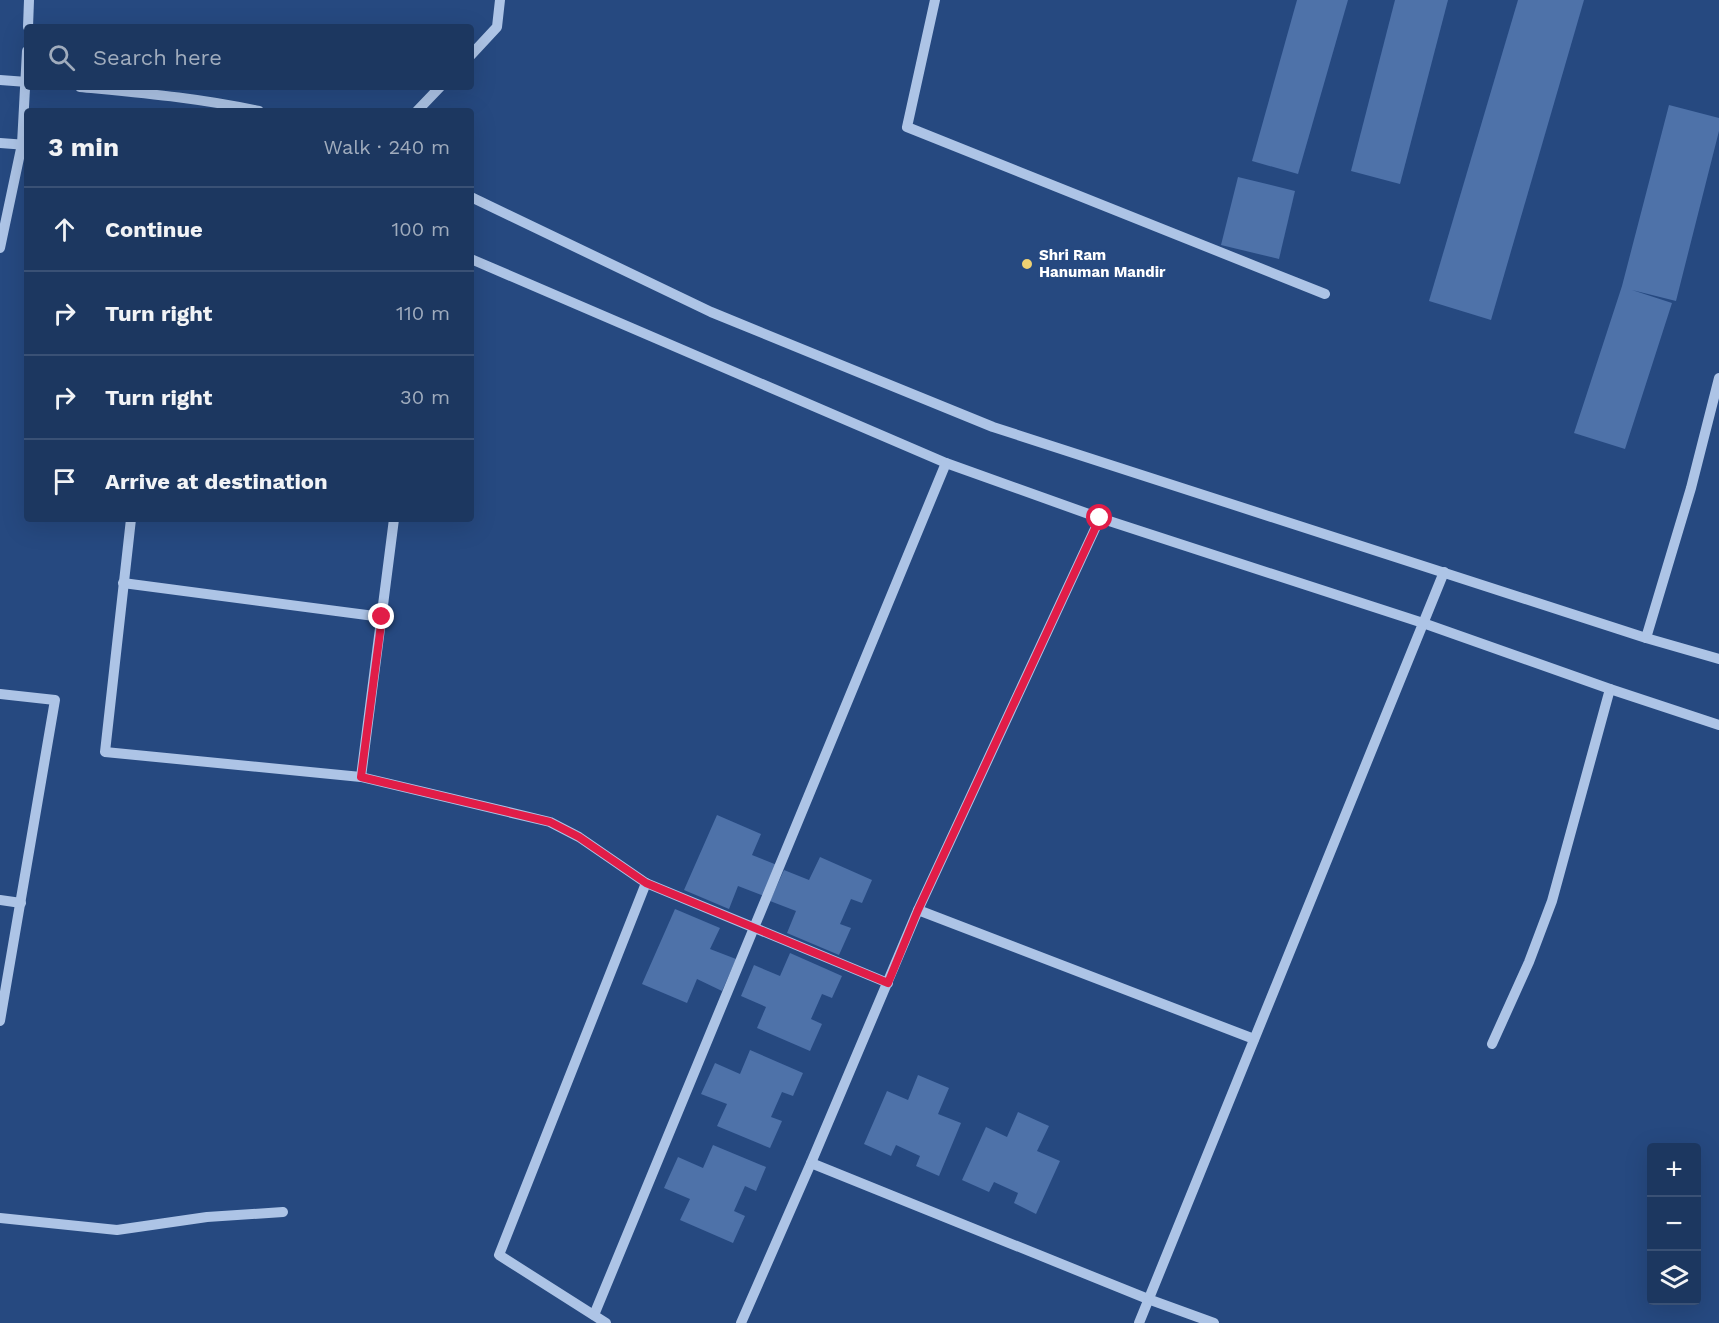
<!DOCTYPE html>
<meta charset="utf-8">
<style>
:root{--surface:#1c3760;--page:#253f66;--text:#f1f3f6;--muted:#a0acbd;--line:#3a5175}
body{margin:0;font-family:"Work Sans",sans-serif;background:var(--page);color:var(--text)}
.controls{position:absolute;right:18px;bottom:18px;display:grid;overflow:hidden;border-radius:6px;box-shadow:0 6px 24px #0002}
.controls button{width:54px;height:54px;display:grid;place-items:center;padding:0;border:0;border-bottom:2px solid var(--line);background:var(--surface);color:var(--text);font:30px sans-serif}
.stop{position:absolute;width:18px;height:18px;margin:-14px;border:4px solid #e11d48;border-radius:50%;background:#fff}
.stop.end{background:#e11d48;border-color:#fff;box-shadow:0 2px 6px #0008}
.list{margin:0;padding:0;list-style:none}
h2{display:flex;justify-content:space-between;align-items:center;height:78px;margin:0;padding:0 24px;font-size:26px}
h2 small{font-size:20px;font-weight:400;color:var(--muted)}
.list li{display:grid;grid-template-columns:39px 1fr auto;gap:18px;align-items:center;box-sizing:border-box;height:84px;padding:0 24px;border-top:2px solid var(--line)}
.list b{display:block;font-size:22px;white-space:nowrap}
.list em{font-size:20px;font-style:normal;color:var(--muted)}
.icon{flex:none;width:33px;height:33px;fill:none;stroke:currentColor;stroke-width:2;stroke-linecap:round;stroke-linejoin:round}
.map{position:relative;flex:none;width:1719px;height:1323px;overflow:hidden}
.search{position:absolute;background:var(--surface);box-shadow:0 6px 24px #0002;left:24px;top:24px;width:450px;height:66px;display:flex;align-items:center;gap:15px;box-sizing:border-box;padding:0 21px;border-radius:6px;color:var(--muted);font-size:22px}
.panel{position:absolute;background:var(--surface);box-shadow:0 6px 24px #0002;left:24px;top:108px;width:450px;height:414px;border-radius:6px}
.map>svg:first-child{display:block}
.building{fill:#4e72a9}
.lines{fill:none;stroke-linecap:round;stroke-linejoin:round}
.minor{stroke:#adc4e6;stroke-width:10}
.route{stroke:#e11d48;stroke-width:8}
.poi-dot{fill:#efd172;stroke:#264980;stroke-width:2}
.labels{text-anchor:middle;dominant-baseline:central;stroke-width:6;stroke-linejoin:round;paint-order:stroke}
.poi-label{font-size:15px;font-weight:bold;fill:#fff;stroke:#264980;text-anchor:start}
</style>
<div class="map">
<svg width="1719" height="1323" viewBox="0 0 1719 1323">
<rect width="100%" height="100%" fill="#264980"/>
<g class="building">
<path d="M1297,0H1348L1298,174L1252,161Z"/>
<path d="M1395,0H1448L1400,184L1351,171Z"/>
<path d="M1518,0H1584L1491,320L1429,301Z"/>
<path d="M1669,105L1719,118V131L1676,301L1632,290L1672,303L1625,449L1574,433L1622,286Z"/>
<path d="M1238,177L1295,191L1279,259L1221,245Z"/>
<path d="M717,815L761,834L752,855L777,865L764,896L738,886L729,909L684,890Z"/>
<path d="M820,857L872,880L862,903L851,899L840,924L851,928L839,955L787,933L796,911L770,901L784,870L809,880Z"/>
<path d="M675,909L720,928L710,949L736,959L722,991L697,979L687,1003L642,984Z"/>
<path d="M790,953L842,976L832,998L822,994L811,1019L822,1024L810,1051L757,1028L766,1007L741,996L754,965L780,976Z"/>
<path d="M750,1050L803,1073L793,1096L782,1092L771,1117L782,1121L770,1148L717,1126L727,1104L701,1094L715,1063L740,1074Z"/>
<path d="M918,1075L949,1088L938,1114L961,1123L939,1176L916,1166L920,1156L896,1145L891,1156L864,1144L887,1091L908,1100Z"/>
<path d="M1018,1112L1049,1126L1037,1151L1060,1161L1036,1214L1014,1203L1018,1193L994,1182L989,1192L962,1180L986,1127L1007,1137Z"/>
<path d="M713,1145L766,1167L756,1191L745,1186L734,1211L745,1216L733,1243L680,1220L690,1199L664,1188L678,1157L703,1168Z"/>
</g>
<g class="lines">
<g class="minor">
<path d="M935,0L907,127L1325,294"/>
<path d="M28,27L29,0"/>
<path d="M471,55L497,27L500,0"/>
<path d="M0,80L27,82"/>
<path d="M80,87C141,93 200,98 259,111"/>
<path d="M417,111L440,87"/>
<path d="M0,143L27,145"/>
<path d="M471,197L711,312L993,427L1646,638L1719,659"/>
<path d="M0,248L22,144L27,51"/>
<path d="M471,259L946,463L1100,518L1423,623L1610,689L1719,725"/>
<path d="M131,519L105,752L361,777L550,822L579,837L646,883L888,983"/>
<path d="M123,583L382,617"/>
<path d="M1646,638L1691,488L1719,378"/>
<path d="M0,694L55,700L0,1021"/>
<path d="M361,777L394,519"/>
<path d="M0,900L21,903"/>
<path d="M918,910L1254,1039"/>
<path d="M1492,1044L1529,962L1552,901L1610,689"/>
<path d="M811,1163L1148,1299L1214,1323"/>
<path d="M0,1218L117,1230L207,1217L283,1212"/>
<path d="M594,1315L946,463"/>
<path d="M606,1323L499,1255L646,883"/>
<path d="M741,1323L811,1163L918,910L1100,518"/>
<path d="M1139,1323L1444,572"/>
</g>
</g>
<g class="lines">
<path class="route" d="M382,617L361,777L550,822L579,837L646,883L888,983L918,910L1100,518"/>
</g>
<circle class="poi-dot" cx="1027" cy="264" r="6"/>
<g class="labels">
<g class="poi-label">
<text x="1039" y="255">Shri Ram<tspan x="1039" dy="17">Hanuman Mandir</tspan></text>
</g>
</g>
</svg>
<div class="controls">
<button>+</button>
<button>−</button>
<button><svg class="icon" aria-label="layers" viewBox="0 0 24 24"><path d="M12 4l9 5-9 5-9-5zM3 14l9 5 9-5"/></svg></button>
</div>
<div class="stop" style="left:1100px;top:518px"></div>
<div class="stop end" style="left:382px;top:617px"></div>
<div class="search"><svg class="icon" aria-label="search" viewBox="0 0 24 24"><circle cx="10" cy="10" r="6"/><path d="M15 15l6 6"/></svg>Search here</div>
<section class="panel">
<h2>3 min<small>Walk · 240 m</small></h2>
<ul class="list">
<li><svg class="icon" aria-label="ahead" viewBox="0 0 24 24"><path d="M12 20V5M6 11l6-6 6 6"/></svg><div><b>Continue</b></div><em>100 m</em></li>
<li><svg class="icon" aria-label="right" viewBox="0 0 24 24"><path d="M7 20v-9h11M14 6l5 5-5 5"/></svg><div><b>Turn right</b></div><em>110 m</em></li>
<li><svg class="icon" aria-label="right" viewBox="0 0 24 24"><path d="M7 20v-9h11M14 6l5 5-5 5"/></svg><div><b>Turn right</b></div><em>30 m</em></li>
<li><svg class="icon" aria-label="arrive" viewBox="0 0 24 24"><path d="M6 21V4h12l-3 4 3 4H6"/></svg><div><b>Arrive at destination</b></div></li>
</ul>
</section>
</div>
